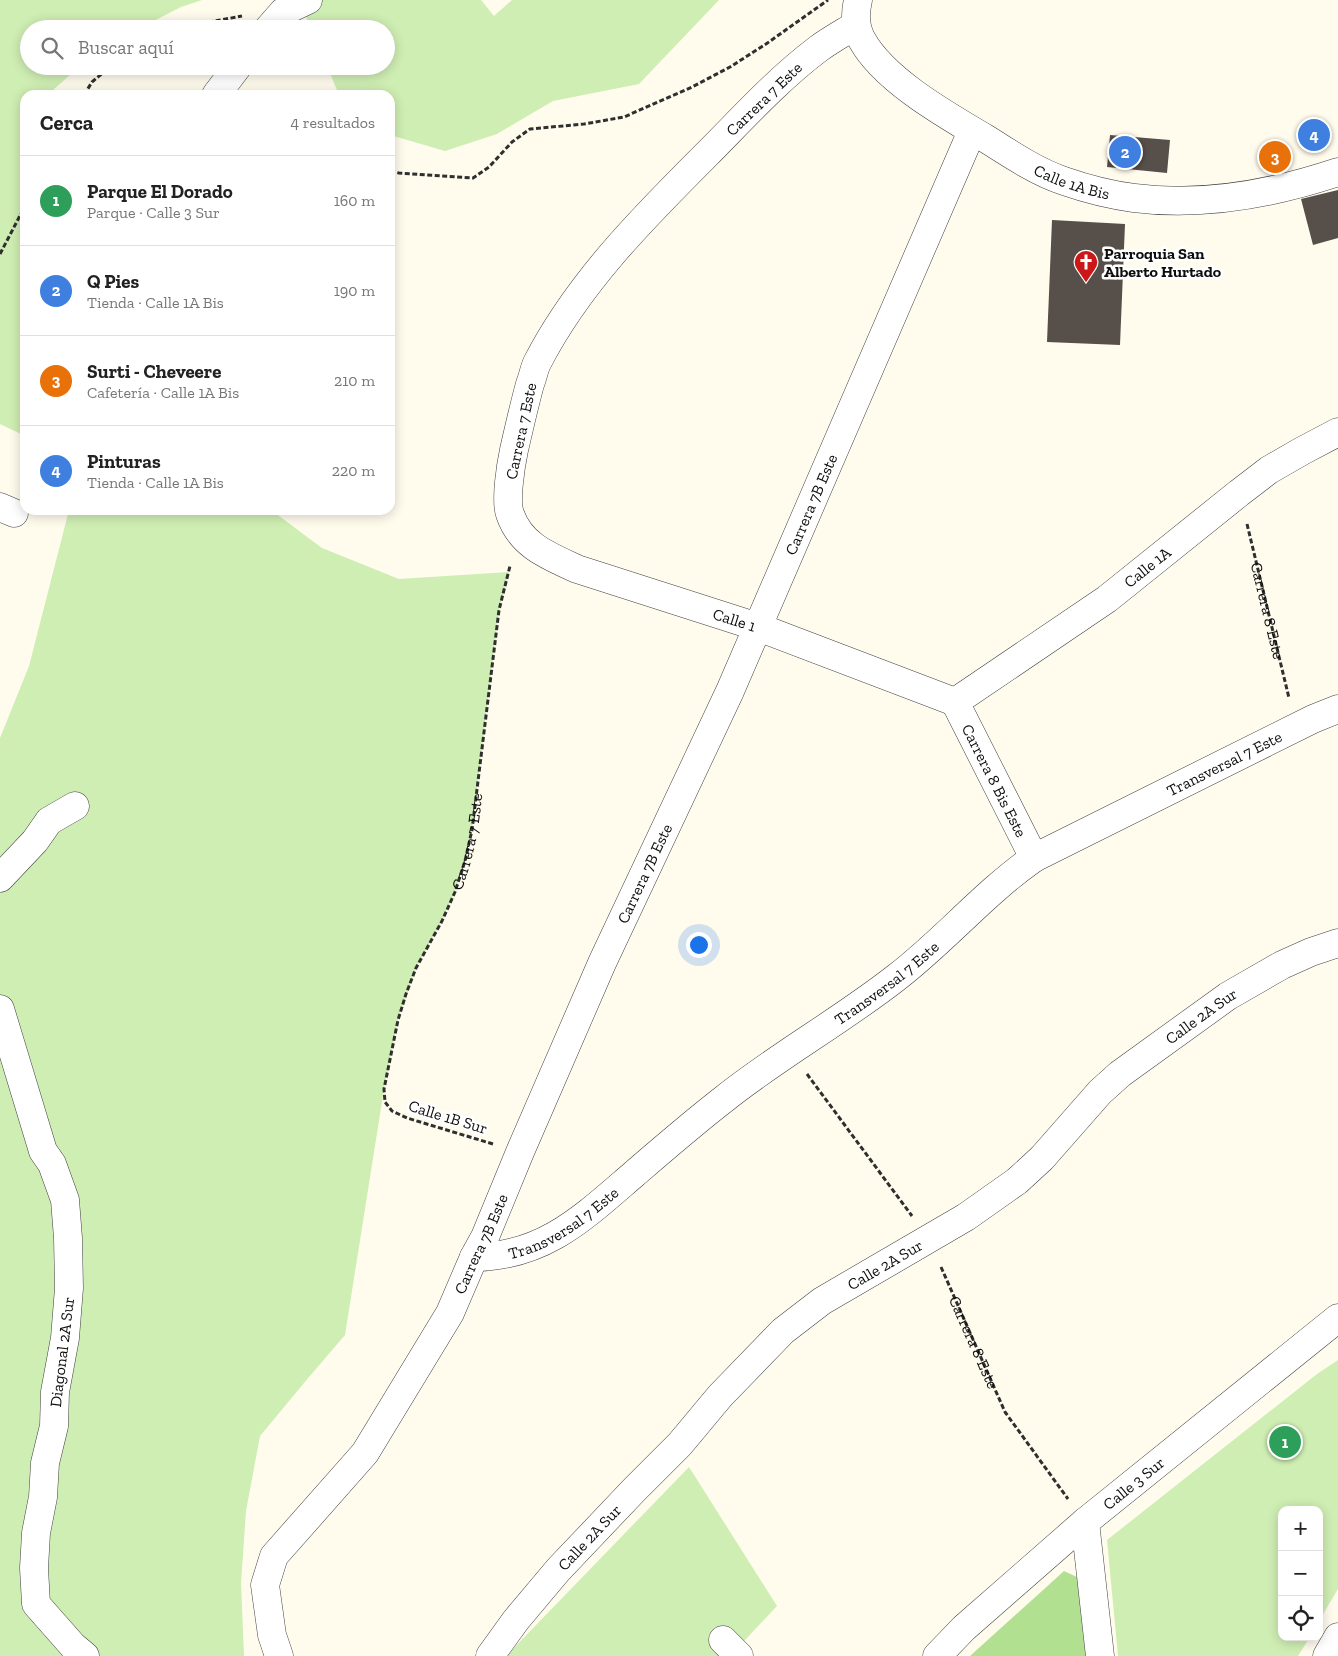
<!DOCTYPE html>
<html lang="es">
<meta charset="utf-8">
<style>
:root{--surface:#fff;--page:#f2f2f2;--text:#222;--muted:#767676;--line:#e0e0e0;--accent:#d93025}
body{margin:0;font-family:"Zilla Slab",serif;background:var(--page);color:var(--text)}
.controls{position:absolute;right:15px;bottom:15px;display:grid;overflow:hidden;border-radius:10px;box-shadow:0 2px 12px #0003}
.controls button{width:45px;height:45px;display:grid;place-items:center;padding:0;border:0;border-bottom:1px solid var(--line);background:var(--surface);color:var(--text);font:25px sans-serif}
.you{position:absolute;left:698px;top:944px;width:18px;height:18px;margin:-12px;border:4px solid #fff;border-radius:50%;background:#1a73e8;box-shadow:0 0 0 8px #1a73e833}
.badge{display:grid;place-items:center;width:32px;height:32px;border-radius:50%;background:var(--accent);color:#fff;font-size:16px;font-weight:700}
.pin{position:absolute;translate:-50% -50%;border:2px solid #fff;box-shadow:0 1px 5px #0006}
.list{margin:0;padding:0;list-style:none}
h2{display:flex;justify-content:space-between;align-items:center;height:65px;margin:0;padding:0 20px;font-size:21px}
h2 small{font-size:16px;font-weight:400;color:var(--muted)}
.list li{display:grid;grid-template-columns:32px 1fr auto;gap:15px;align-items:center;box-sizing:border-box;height:90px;padding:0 20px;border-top:1px solid var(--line)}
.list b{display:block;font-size:19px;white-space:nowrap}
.list p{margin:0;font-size:16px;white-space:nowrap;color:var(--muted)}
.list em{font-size:16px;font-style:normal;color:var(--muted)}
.icon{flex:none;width:28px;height:28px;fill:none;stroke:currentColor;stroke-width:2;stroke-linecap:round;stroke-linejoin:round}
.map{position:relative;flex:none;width:1338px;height:1656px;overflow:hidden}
.search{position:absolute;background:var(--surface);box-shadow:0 2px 12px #0003;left:20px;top:20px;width:375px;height:55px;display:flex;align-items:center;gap:12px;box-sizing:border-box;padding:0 18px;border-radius:28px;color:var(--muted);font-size:19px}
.panel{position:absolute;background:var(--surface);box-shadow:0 2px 12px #0003;left:20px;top:90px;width:375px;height:425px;border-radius:15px}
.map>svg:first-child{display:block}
.green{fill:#cfeeb3}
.forest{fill:#b1e091}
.building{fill:#574f49}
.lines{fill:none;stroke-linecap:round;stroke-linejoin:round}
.minor-casing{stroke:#404040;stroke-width:29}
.path{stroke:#2f2f2f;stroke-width:3;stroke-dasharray:5 2.5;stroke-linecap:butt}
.minor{stroke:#fff;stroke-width:28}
.labels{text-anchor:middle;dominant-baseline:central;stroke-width:5;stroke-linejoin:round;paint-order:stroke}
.street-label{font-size:16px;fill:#0d0d0d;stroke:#fff}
.poi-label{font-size:16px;font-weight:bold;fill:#0d0d0d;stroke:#fff;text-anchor:start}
</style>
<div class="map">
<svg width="1338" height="1656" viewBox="0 0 1338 1656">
<rect width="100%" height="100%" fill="#fffcee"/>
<g class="green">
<path d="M0,0H202L181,7L138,29H29V66H80L53,90V95H25V436L0,424Z"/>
<path d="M299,0H481L494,16L512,0H719L639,84L553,101L497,134L445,151L390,135V95H339L327,66H386V29H311Z"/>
<path d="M69,510H271L322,548L399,579L509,572L499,610L472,830L465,861L455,892L442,921L416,968L398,1020L384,1089L345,1335L309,1377L260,1436L246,1511L241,1583L244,1656H0V738L29,666Z"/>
<path d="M1338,1360V1589L1319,1621V1510H1282V1637H1310L1298,1656H1118L1107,1540L1317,1374Z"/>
<path d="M689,1467L777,1606L730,1656H506Z"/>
</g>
<path class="forest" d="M1064,1571L1081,1579L1086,1656H970Z"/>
<g class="building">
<path d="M1317,123L1328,146L1314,153L1302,130Z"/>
<path d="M1110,135L1170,140L1167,173L1107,167Z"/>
<path d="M1280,143L1290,164L1270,172L1260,151Z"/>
<path d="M1338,190V238L1313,245L1301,199Z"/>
<path d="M1052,220L1125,224L1120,345L1047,342Z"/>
</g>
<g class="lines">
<g class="minor-casing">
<g id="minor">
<path id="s4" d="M858,0C855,13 855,28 862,40C884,80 946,115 985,138C1010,154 1037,172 1064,181C1087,189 1111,195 1134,198C1204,207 1272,194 1338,172"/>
<path id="s5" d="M856,25C843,33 830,40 818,49C777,80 742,119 706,155C643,218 578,283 537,363C534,369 533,377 530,384C524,406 519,428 514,450C511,464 505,501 510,514C521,546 549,556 577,569L758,627L955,702"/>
<path d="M268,29L283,12L308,0"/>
<path d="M216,95L238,66"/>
<path d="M0,507L14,513"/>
<path id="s6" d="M955,702L1107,599L1239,493L1269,470L1302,451L1338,432"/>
<path id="s7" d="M955,702L1034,858"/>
<path d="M0,878L35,841L49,821L75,806"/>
<path d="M0,1009L43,1151L52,1164L65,1200L68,1238L69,1288L65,1338L55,1392L54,1426L45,1463L43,1497L36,1533L34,1568L36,1604L73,1646L85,1656"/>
<path id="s8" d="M474,1257C544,1257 584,1217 634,1174C663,1149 693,1123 724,1099C779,1055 841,1021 897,977C945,940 984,893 1034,858L1313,719L1338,709"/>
<path d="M1085,1522L1100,1656"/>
<path d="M723,1640L739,1656"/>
<path id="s9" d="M279,1656L272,1635L265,1585L274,1556L365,1453L450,1313L474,1257L485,1237L520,1152L602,963L730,691L972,131"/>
<path id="s10" d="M490,1656L516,1620L558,1570L634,1490L680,1444L720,1396L783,1331L822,1301L966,1217L1017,1181L1042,1158L1100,1092L1120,1074L1228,996L1282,965L1311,952L1338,943"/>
<path id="s11" d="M937,1656L964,1628L1085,1522L1338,1318"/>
<path d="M1327,1656L1338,1637"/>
</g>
</g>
<g class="path">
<path d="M187,29L204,23L242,16"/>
<path d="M84,95L92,82L111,66"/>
<path d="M390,171L399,173L473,178L489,167L512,142L530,129L584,124L624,117L692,87L730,67L766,44L828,0"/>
<path d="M0,254L25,206"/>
<path id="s1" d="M1247,524L1289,698"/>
<path d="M807,1074L912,1216"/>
<path id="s2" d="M493,1144L407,1118L392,1111L385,1102L384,1089L398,1020L406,994L416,968L442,921L455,892L465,861L472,830L499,610L510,566"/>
<path id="s3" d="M941,1267L1005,1412L1068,1499"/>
</g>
<use href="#minor" class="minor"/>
</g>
<defs>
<g id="church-pin" transform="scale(1.25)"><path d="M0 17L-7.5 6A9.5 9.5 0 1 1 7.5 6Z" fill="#cc1719" stroke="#fff"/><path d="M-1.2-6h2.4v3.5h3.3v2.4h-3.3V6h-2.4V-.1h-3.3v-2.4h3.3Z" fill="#fff"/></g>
</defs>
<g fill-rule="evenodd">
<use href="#church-pin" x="1086" y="262"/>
</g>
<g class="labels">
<g class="street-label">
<text transform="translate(764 99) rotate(-44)">Carrera 7 Este</text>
<text stroke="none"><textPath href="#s4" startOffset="298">Calle 1A Bis</textPath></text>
<text transform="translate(521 431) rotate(-78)">Carrera 7 Este</text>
<text stroke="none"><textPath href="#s9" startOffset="1290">Carrera 7B Este</textPath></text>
<text stroke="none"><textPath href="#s6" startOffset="235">Calle 1A</textPath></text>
<text stroke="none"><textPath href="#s1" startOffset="89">Carrera 8 Este</textPath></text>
<text stroke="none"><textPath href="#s5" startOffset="878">Calle 1</textPath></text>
<text stroke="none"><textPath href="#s8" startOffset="908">Transversal 7 Este</textPath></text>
<text stroke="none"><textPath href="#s7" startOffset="88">Carrera 8 Bis Este</textPath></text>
<text stroke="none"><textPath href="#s2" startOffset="394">Carrera 7 Este</textPath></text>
<text stroke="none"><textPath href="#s9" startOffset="885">Carrera 7B Este</textPath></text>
<text stroke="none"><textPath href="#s8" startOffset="502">Transversal 7 Este</textPath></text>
<text stroke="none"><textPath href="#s10" startOffset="965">Calle 2A Sur</textPath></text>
<text transform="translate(448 1117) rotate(17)">Calle 1B Sur</text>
<text stroke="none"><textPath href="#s8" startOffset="98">Transversal 7 Este</textPath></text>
<text stroke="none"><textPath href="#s9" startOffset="480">Carrera 7B Este</textPath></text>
<text stroke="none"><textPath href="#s10" startOffset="560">Calle 2A Sur</textPath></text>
<text stroke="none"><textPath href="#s3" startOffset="82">Carrera 8 Este</textPath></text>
<text transform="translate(62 1352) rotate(-83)">Diagonal 2A Sur</text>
<text stroke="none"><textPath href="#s11" startOffset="262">Calle 3 Sur</textPath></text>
<text stroke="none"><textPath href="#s10" startOffset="155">Calle 2A Sur</textPath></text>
</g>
<g class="poi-label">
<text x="1104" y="253">Parroquia San<tspan x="1104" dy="18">Alberto Hurtado</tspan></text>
</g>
</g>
</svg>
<div class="controls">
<button>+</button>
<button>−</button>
<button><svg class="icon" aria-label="locate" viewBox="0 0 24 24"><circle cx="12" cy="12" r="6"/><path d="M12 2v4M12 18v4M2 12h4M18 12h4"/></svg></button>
</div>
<div class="you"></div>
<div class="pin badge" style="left:1285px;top:1442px;background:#2e9e5b">1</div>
<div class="pin badge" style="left:1125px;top:152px;background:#3f7fe0">2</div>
<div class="pin badge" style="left:1275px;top:157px;background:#e8710a">3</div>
<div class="pin badge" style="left:1314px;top:135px;background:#3f7fe0">4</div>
<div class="search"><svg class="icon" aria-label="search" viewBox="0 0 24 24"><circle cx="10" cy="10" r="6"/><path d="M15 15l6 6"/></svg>Buscar aquí</div>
<section class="panel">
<h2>Cerca<small>4 resultados</small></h2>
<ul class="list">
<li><span class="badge" style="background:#2e9e5b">1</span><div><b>Parque El Dorado</b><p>Parque · Calle 3 Sur</p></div><em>160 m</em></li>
<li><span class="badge" style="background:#3f7fe0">2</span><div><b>Q Pies</b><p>Tienda · Calle 1A Bis</p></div><em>190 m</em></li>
<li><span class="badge" style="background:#e8710a">3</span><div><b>Surti - Cheveere</b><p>Cafetería · Calle 1A Bis</p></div><em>210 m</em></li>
<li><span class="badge" style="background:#3f7fe0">4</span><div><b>Pinturas</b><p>Tienda · Calle 1A Bis</p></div><em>220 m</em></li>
</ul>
</section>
</div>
